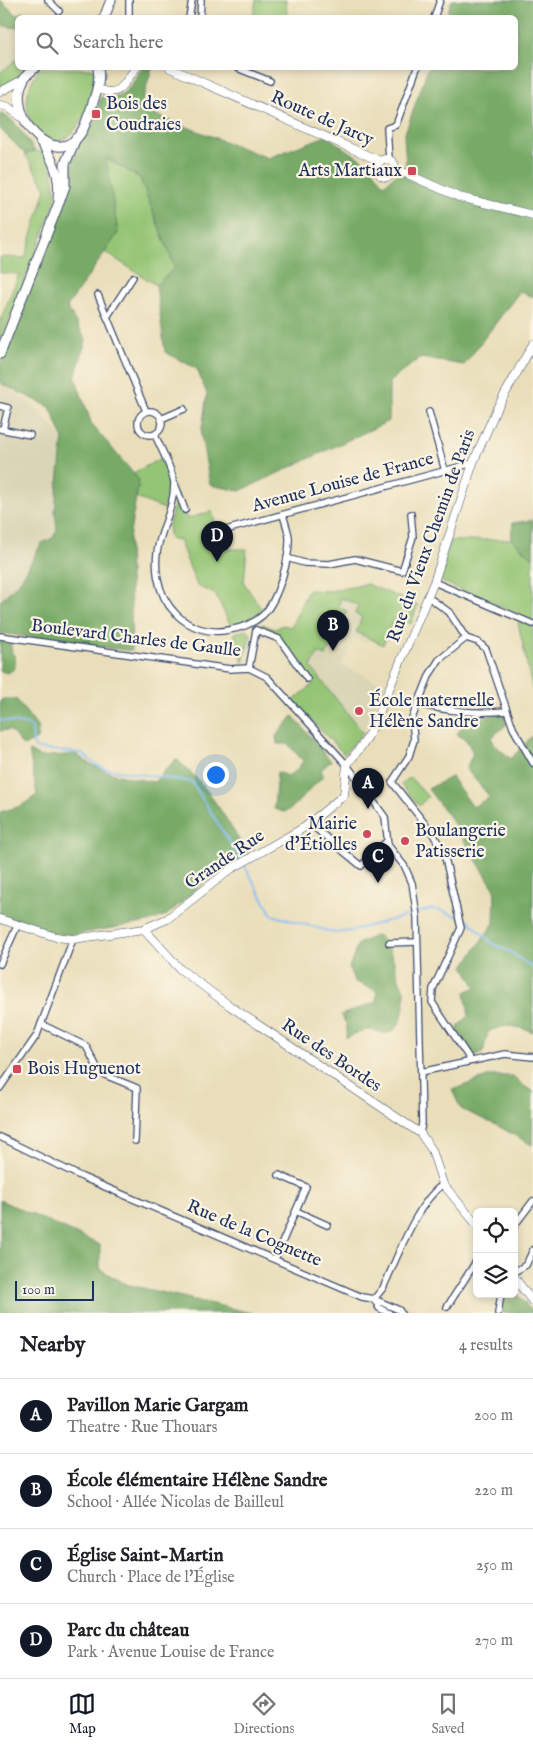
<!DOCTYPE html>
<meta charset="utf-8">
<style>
:root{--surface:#fff;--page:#f2f2f2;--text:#202124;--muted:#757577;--line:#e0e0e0;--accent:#111827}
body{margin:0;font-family:"IM FELL English",serif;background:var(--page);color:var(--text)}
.controls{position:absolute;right:15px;bottom:15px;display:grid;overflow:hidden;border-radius:8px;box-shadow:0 2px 8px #0003}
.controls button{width:45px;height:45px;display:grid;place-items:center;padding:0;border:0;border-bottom:1px solid var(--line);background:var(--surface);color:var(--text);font:25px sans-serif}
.scale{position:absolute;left:15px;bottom:12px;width:79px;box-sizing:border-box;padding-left:5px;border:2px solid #1b2f5e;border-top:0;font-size:14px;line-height:18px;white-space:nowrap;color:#1b2f5e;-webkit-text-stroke:4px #fcf5e5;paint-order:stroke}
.you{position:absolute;left:215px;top:774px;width:18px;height:18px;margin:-12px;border:4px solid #fff;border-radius:50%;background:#1a73e8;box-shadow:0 0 0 8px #1a73e833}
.badge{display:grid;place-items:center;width:32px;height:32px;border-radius:50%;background:var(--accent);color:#fff;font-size:16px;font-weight:700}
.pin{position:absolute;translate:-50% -41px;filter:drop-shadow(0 1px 2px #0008)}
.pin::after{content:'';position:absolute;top:26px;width:18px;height:15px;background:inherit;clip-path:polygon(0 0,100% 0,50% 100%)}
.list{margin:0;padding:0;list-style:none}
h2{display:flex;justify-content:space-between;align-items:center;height:65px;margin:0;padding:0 20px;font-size:21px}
h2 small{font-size:16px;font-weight:400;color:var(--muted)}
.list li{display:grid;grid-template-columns:32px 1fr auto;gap:15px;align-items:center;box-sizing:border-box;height:75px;padding:0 20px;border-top:1px solid var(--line)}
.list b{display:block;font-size:19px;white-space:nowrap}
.list p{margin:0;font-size:16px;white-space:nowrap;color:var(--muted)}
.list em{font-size:16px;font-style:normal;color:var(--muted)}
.icon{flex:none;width:28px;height:28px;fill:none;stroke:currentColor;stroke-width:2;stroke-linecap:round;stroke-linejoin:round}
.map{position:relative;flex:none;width:533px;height:1313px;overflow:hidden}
.search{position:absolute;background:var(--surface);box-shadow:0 2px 8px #0003;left:15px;right:15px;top:15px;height:55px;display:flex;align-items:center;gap:12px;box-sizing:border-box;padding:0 18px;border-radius:8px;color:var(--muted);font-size:19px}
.sheet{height:365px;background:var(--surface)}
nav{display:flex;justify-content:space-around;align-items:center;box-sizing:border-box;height:70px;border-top:1px solid var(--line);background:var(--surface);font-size:14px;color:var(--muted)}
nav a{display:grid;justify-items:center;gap:2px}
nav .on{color:var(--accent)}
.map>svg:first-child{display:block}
.built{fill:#dad5b6}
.green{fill:#94c575;stroke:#587a6a}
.forest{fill:#7a6;stroke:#496c62}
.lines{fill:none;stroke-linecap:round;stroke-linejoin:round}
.stream{stroke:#84bcf5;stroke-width:2}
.street-casing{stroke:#3a496c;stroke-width:8}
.secondary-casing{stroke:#3a496c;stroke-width:9}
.primary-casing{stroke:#3a496c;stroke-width:11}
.street{stroke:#fff;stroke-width:5.5}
.secondary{stroke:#fff;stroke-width:8}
.primary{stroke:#fff;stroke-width:9}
.poi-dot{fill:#d1495b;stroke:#fcf5e5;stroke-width:2}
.labels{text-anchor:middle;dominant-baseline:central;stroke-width:4.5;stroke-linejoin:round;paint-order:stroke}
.poi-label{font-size:18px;fill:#1b2f5e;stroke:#fcf5e5;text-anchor:start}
.street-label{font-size:18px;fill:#1b2f5e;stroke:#fcf5e5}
</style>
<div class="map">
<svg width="533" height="1313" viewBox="0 0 533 1313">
<rect width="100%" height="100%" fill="#fcf5e5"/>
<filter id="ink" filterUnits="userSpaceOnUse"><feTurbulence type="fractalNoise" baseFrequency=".02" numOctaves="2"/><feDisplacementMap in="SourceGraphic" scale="10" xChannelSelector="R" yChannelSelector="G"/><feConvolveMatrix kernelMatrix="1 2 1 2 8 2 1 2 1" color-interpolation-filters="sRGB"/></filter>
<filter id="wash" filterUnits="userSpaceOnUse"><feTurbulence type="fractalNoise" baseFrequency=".0096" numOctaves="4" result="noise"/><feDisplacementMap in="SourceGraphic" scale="20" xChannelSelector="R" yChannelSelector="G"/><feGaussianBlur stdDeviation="1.12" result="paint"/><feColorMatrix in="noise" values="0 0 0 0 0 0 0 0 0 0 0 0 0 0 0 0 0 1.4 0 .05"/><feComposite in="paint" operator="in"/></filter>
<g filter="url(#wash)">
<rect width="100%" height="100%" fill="#e9deb9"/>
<g class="built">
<path d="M0,25L17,28V65L0,74Z"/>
<path d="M0,383L22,395L63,438L60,465L85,483L0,633Z"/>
<path d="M341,598L358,605L362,617L356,632L369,638L366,643L354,638L342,665L385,685L363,733L311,667Z"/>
</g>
<g class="green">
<path d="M256,0H286L287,17H253Z"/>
<path d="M17,59L18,68H27L18,77L0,87V73Z"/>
<path d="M40,68L94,69C96,83 91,94 87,107C62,181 0,118 40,68Z"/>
<path d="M35,151L44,152L52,162L56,201L0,343V321L19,274L0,273V257L25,258L46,189L25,154Z"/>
<path d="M105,158L140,178L175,268L156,285L105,252L118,233Z"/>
<path d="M162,458C169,477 172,490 167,510L136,498L139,481L133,473Z"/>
<path d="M177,494L187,519L212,511L222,549H247L244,583L262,610L244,625L232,628L215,594L197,586L179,540L170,539L168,528Z"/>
<path d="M533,522V621L438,580L450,541L511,539L513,523Z"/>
<path d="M367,584L418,605L411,624L396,617L383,645L356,632L362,617L355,614L358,605L341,598L338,607L347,611L326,656L318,653L311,667L363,733L344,754L293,701L313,684L279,638L261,630L262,624L275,629L283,625L291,627L308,590L330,591Z"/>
<path d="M520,620L533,626V691L518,623Z"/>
<path d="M246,630L251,634L243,663L234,633Z"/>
<path d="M410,777L428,797L419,806L401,785Z"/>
</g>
<g class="forest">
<path d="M0,0L17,15L24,12L34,17L18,18L17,28L0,25Z"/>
<path d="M452,0H533V297L520,291L464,365L420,358L389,382V421L240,491L210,485L201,435L207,394L197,369L165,352L156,285L175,268L140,178L106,158L118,233L67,307L86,340L75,377L92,425L139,480L129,539L132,651L0,633V601L21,580L42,543L53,538L57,530L55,510L63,438L50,407L0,383V365L50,240L75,152L95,121L101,97C126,102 130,86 142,68H152L140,109L268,158L326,136L370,165L384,185L406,165L404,136L428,68H516V18L446,17Z"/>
<path d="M0,114C14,116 27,140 35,151L25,154L0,129Z"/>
<path d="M533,520V558L511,539L513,523Z"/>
<path d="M0,639L10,640L12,653L15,656V668L8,673L0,671Z"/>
<path d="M3,699H16L38,728L37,739L23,746L10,730L0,731V701Z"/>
<path d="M503,713L507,724L491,738L495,745L511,759L533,735V1032C516,1026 505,1023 488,1032L483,1053L473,1057L457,1034L459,1025L469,1016L465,992L476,987L464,966L494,923L495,890L452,821L428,789L451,777L473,807L490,797L466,769L473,753L467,741L457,734C466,717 486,717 503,713Z"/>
<path d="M293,716L331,761L321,770L323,776L291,809L284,812L274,809L277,772L287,776L296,771L303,761L288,744H277L276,736Z"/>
<path d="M29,751L40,757L76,754C99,773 125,777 154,782L176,759C208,785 227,820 248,855L202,884L167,915L148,922L71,935L49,933L0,916V812L21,806L37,795Z"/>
<path d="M377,935C396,948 393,973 405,991C405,1003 403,1032 387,1033C380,1034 374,1029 368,1030C362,1030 352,1036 346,1038L347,1025L341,1015L376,1002L377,991L354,981L349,968L358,944Z"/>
<path d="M490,1076H513L524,1086L533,1091L532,1145L498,1126L461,1109L452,1090Z"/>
<path d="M0,1200L100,1245V1269L125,1284L252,1313H0Z"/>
<path d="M514,1290L533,1313H501L504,1294H514Z"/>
</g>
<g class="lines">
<g class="stream">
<path d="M0,720L29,725L32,728L33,744L37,749L81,753L98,766L106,769L192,782L240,859"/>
<path d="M244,865L272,915L335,933L351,931L431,909L440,910L469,921L493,944L509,951L533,968"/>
</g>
</g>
</g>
<g filter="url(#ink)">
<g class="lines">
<g class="street-casing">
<g id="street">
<path d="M48,0L59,11"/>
<path d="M129,18V0"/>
<path d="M189,18L192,0"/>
<path d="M200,18L201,0"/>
<path d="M434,18L440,0"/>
<path d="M237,68L270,81"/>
<path d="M389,159L387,128L396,125L417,68"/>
<path d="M98,295L146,411"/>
<path d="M107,317L133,277"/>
<path d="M0,406L8,408L3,429"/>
<circle cx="150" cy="423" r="12"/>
<path d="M429,412L445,471"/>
<path d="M161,419L184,409"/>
<path d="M0,429L30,435"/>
<path d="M155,435C160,447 174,472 174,484C174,503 166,519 161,536C152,562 156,594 176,614C190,628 209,634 229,630C241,628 253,624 263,615C278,600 290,558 289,537C288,530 285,522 283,515"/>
<path d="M175,484L185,510"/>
<path d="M222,531L473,463"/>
<path d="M287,558L304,563L329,564L355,559L402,571L413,537L411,514"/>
<path d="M434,582L533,624"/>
<path d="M428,597L449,612L466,638"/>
<path d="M256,630L279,639L307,679"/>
<path d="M0,636L230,669L249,668L267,677L347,765L385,817L388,845L405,867L412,883L417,917L422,1123L420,1133"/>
<path d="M249,668L256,630"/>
<path d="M417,704C449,711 475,714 507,711"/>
<path d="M309,823L361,866L387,841"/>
<path d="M389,943L417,942"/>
<path d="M0,964L18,924"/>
<path d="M41,1024L86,1046L100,1073L137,1088L135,1141"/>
<path d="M471,1061L432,1002L433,989L461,928L444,853L433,834L392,782L409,756L414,740L412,718L430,674L439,660L466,638L478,642L486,649L513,728L533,763"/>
<path d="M421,1072L505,1054L533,1057"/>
<path d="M0,1088L37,1035L73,939"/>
<path d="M0,1137L82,1177L362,1297L374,1299L383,1288C398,1257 415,1205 443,1184"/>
<path d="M296,1211L327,1225"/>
<path d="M514,1226L533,1201"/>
<path d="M275,1259L306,1187L279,1175"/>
<path d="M514,1272L526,1265L533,1250"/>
<path d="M374,1299L399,1310L401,1313"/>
<path d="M374,1299L379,1308L389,1313"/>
<path d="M447,1307L477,1260"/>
<path d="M498,1313L501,1294"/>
</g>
</g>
<g class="secondary-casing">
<g id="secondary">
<path d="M170,68L380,161"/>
<path d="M97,89C123,98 122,84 136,68"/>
<path d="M0,92L24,79"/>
<path d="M0,105L8,107L24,119"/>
<circle cx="386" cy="168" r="9"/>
<path d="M396,169L459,197L533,215"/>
<path d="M0,919L56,937L73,939L144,929L167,919L231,869L305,827L344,795L347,765L366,740L376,720L434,582L473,463L496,410L533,344"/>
<path d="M144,929L180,969L230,1006L420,1133L432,1150L443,1184L477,1225"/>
<path d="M514,1277L533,1302"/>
</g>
</g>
<g class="primary-casing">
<g id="primary">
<path d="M104,18L111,0"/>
<path d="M35,68C31,71 26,75 24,79C3,116 57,174 82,131C86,124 88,116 91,109C95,95 101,82 98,68"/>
<path d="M40,141C53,159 61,175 58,198"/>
<path d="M0,354L60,200L65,186V164L76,138"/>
</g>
</g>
<use href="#street" class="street"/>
<use href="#secondary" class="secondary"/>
<use href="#primary" class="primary"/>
</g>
</g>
<g class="poi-dot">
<rect x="91" y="109" width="10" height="10" rx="2.5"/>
<rect x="407" y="166" width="10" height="10" rx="2.5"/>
<circle cx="359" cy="711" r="5"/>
<circle cx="367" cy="834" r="5"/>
<circle cx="405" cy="841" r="5"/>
<rect x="12" y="1064" width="10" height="10" rx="2.5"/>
</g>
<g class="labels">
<g class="poi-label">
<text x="106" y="104">Bois des<tspan x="106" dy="21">Coudraies</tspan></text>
<text x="402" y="171" text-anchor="end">Arts Martiaux</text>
<text x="369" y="701">École maternelle<tspan x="369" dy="21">Hélène Sandre</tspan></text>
<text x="357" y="824" text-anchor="end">Mairie<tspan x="357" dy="21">d'Étiolles</tspan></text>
<text x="415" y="831">Boulangerie<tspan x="415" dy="21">Patisserie</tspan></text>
<text x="27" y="1069">Bois Huguenot</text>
</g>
<g class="street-label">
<text transform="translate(322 119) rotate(24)">Route de Jarcy</text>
<text transform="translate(343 483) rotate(-15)">Avenue Louise de France</text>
<text transform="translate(432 536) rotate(-70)">Rue du Vieux Chemin de Paris</text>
<text transform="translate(136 639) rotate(7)">Boulevard Charles de Gaulle</text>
<text transform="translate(225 860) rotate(-34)">Grande Rue</text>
<text transform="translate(331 1056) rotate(34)">Rue des Bordes</text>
<text transform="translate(254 1234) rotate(23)">Rue de la Cognette</text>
</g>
</g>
</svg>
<div class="controls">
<button><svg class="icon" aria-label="locate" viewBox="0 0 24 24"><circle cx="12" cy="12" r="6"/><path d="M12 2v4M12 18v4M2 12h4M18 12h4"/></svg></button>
<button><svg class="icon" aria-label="layers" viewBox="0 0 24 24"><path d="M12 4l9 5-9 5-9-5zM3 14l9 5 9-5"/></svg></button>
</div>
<div class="scale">100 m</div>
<div class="you"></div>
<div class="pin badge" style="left:368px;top:809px">A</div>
<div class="pin badge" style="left:333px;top:651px">B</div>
<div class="pin badge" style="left:378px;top:883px">C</div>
<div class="pin badge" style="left:217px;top:562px">D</div>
<div class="search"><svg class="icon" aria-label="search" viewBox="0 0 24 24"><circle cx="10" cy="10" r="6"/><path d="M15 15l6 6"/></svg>Search here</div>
</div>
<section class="sheet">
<h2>Nearby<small>4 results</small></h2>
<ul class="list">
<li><span class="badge">A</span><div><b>Pavillon Marie Gargam</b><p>Theatre · Rue Thouars</p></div><em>200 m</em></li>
<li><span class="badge">B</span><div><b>École élémentaire Hélène Sandre</b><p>School · Allée Nicolas de Bailleul</p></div><em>220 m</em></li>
<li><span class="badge">C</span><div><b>Église Saint-Martin</b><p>Church · Place de l'Église</p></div><em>250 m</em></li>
<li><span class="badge">D</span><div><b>Parc du château</b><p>Park · Avenue Louise de France</p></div><em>270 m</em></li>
</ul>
</section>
<nav>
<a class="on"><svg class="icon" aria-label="map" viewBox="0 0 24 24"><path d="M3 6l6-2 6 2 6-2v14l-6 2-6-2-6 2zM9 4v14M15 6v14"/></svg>Map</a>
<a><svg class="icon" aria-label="directions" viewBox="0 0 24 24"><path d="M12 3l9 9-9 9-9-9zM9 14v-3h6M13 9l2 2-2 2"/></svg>Directions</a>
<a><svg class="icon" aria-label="saved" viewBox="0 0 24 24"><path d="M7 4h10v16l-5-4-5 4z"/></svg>Saved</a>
</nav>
